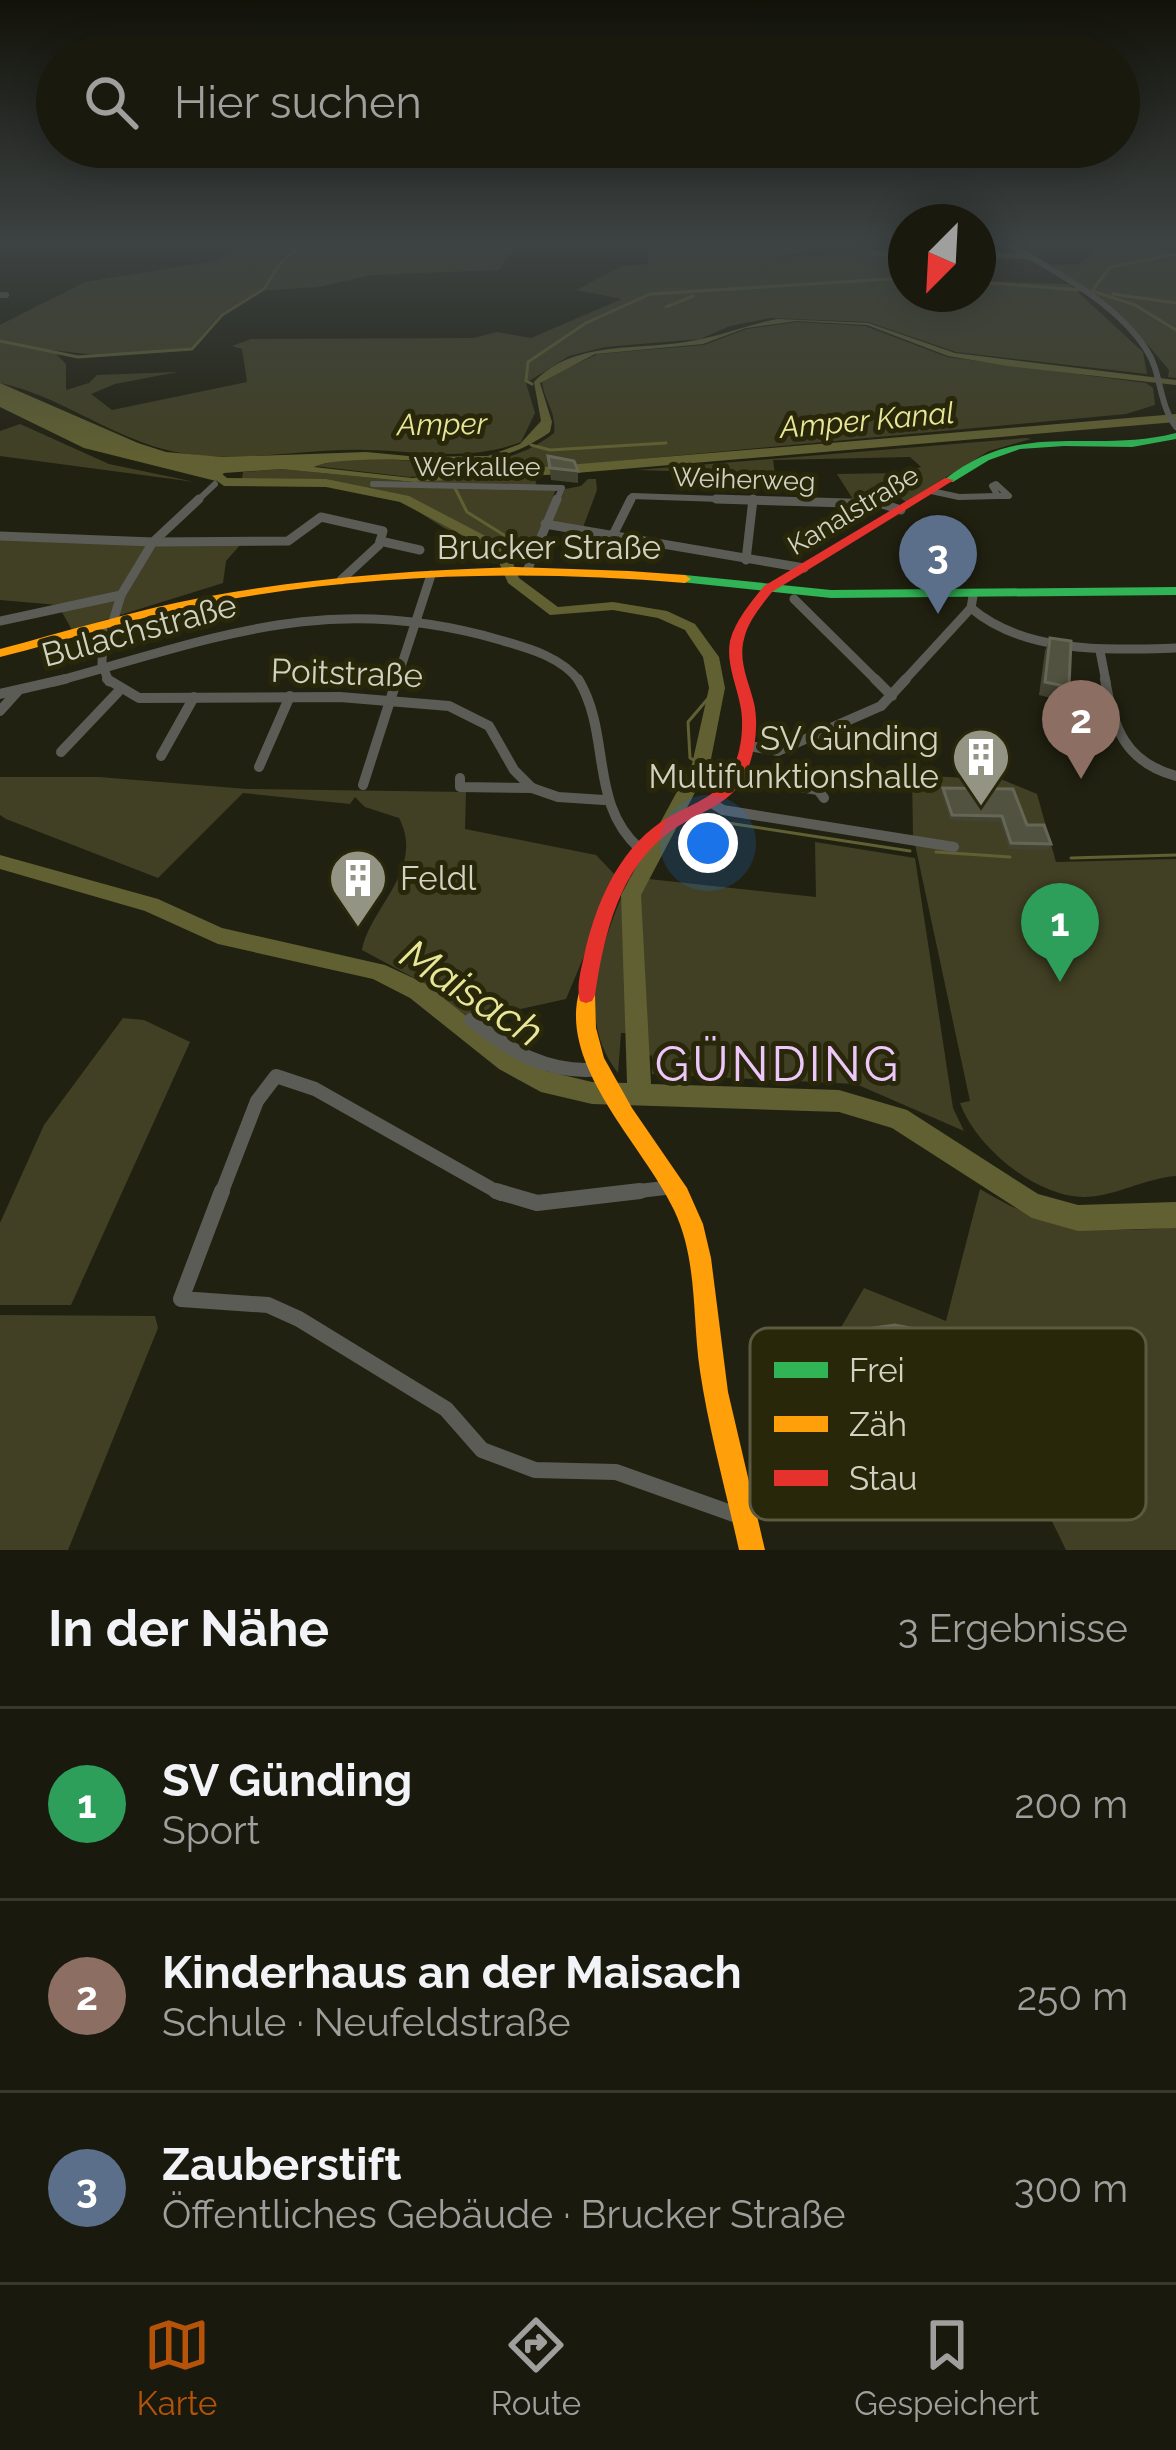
<!DOCTYPE html>
<html lang="de">
<meta charset="utf-8">
<style>
:root{--surface:#19190d;--page:#26261b;--text:#f1f3f6;--muted:#9fa09d;--line:#37382e;--accent:#b45309}
body{margin:0;font-family:Raleway,sans-serif;background:var(--page);color:var(--text)}
.compass{position:absolute;left:888px;top:204px;width:108px;height:108px;border-radius:50%;background:var(--surface);box-shadow:0 6px 30px #0003;rotate:204deg}
.you{position:absolute;left:708px;top:843px;width:42px;height:42px;margin:-30px;border:9px solid #fff;border-radius:50%;background:#1a73e8;box-shadow:0 0 0 18px #1a73e833}
.badge{display:grid;place-items:center;width:78px;height:78px;border-radius:50%;background:var(--accent);color:#fff;font-size:39px;font-weight:700}
.pin{position:absolute;translate:-50% -99px;filter:drop-shadow(0 3px 6px #0008)}
.pin::after{content:'';position:absolute;top:63px;width:42px;height:36px;background:inherit;clip-path:polygon(0 0,100% 0,50% 100%)}
.list{margin:0;padding:0;list-style:none}
h2{display:flex;justify-content:space-between;align-items:center;height:156px;margin:0;padding:0 48px;font-size:51px}
h2 small{font-size:39px;font-weight:400;color:var(--muted)}
.list li{display:grid;grid-template-columns:78px 1fr auto;gap:36px;align-items:center;box-sizing:border-box;height:192px;padding:0 48px;border-top:3px solid var(--line)}
.list b{display:block;font-size:45px;white-space:nowrap}
.list p{margin:0;font-size:39px;white-space:nowrap;color:var(--muted)}
.list em{font-size:39px;font-style:normal;color:var(--muted)}
.icon{flex:none;width:66px;height:66px;fill:none;stroke:currentColor;stroke-width:2;stroke-linecap:round;stroke-linejoin:round}
.map{position:relative;flex:none;width:1176px;height:1550px;overflow:hidden}
.search{position:absolute;background:var(--surface);box-shadow:0 6px 30px #0003;left:36px;right:36px;top:36px;height:132px;display:flex;align-items:center;gap:30px;box-sizing:border-box;padding:0 42px;border-radius:66px;color:var(--muted);font-size:45px}
.sheet{height:732px;background:var(--surface)}
nav{display:flex;justify-content:space-around;align-items:center;box-sizing:border-box;height:168px;border-top:3px solid var(--line);background:var(--surface);font-size:33px;color:var(--muted)}
nav a{display:grid;justify-items:center;gap:6px}
nav .on{color:var(--accent)}
.map>svg:first-child{display:block}
.green{fill:#414024}
.water{fill:#616032}
.lines{fill:none;stroke-linecap:round;stroke-linejoin:round}
.stream{stroke:#616032;stroke-width:3}
.river{fill:#616032;fill-rule:evenodd}
.street-far4{stroke:#5c5c56;stroke-width:6}
.street-far3{stroke:#5c5c56;stroke-width:9}
.street-far2{stroke:#5c5c56;stroke-width:10}
.street-far1{stroke:#5c5c56;stroke-width:14}
.street{stroke:#5c5c56;stroke-width:16}
.fast{fill:#30b455;fill-rule:evenodd}
.slow{fill:#ff9f0a;fill-rule:evenodd}
.jam{fill:#e5322d;fill-rule:evenodd}
.wall{fill:#434332}
.building{fill:#525241;stroke:#666656;stroke-width:3}
.labels{text-anchor:middle;dominant-baseline:central;stroke-width:10;stroke-linejoin:round;paint-order:stroke}
.far-street-label{font-size:27px;fill:#d2d2c2;stroke:#28270a}
.far-water-label{font-size:30px;font-style:italic;fill:#e8e798;stroke:#28270a}
.street-label{font-size:33px;fill:#d2d2c2;stroke:#28270a}
.poi-label{font-size:33px;fill:#d2d2c2;stroke:#28270a;text-anchor:end}
.near-water-label{font-size:42px;font-style:italic;fill:#e8e798;stroke:#28270a}
.near-quarter-label{font-size:48px;letter-spacing:3px;fill:#edc7fa;stroke:#28270a}
.key{fill:#28270a;stroke:#5b5a41;stroke-width:3}
.key-label{font-size:33px;fill:#d2d2c2}
</style>
<div class="map">
<svg width="1176" height="1550" viewBox="0 0 1176 1550">
<rect width="100%" height="100%" fill="#212111"/>
<g class="green">
<path d="M250,242H518L499,270L372,275L318,287L258,291L219,315L191,348L103,356L52,350L66,364V390L89,383L97,375L178,372L115,384L91,394L112,410L247,382L242,349L232,346L251,339L473,338L497,332L531,338L622,299L576,290L622,266L648,264V242H804L810,253L772,257L892,254L897,276H906V294H978V281L1069,284L1143,352L1147,374L956,352L868,322L770,318L730,326L700,339L605,347L569,356L526,383L535,413L521,442C468,462 422,451 366,450C299,448 230,467 163,449C107,434 57,395 0,383V325L85,282L215,261Z"/>
<path d="M1103,242H1129L1176,254V378L1168,377L1169,370L1148,345L1053,265L1079,264Z"/>
<path d="M797,322L865,326L947,357L1146,383L1153,388L1155,405L1126,414L511,471L409,477L315,466C396,442 479,492 554,433C557,411 543,400 542,380L598,354L704,345L747,329Z"/>
<path d="M20,424L109,464L195,482L0,456V431Z"/>
<path d="M1026,438L1031,439L989,451L906,502L899,497L889,503L854,501L837,474L898,473L921,467L910,457L773,460L775,474L637,470Z"/>
<path d="M281,469L414,482L534,476L537,486L556,489L530,556H515L510,565L493,563L486,546L444,528L403,502L337,487L242,479L243,472Z"/>
<path d="M588,479H596L597,490L582,530L550,523L565,489L581,486Z"/>
<path d="M0,539L241,544L226,561L223,583L72,630L58,605L0,600Z"/>
<path d="M912,775L1003,780L1037,794L1056,862L1176,859V1176C1145,1178 1115,1197 1083,1197C1035,1196 976,1147 960,1103L970,1101L913,835Z"/>
<path d="M0,777H99L247,789L466,792L465,829L596,855L617,877L566,999L471,1020L427,985L362,950C369,909 426,869 399,818L365,807L355,797L350,804L243,793L158,878L6,819L0,815Z"/>
<path d="M815,842L915,858L953,1108L964,1131L856,1084L652,1074V1055L643,1058L629,1033H621L618,1073C572,1015 604,937 630,877L816,897Z"/>
<path d="M123,1018L144,1020L190,1042L71,1305H0V1223L44,1125Z"/>
<path d="M980,1189C1049,1231 1097,1234 1176,1227V1550H1066L1016,1447L993,1445L925,1426L875,1375L843,1353L836,1336L864,1288L946,1321Z"/>
<path d="M0,1315L155,1316L158,1328L68,1550H0Z"/>
</g>
<path class="water" d="M778,319L868,323L955,353L1176,380V385L1008,366L948,356L867,325L797,321L746,328L703,344L595,354L540,383L552,422L550,432C484,478 433,456 360,460C344,461 327,461 314,467L412,478L1176,414V422L564,474L414,482L281,469L224,473L216,481L84,448L0,407V383L138,443L166,452L222,457L366,452L419,457L488,456L520,444L541,421L534,382C576,338 641,352 696,340C724,335 750,324 778,319Z"/>
<g class="lines">
<g class="stream">
<path d="M978,282L1082,290"/>
<path d="M1094,288L1110,267L1176,254"/>
<path d="M1092,291L1135,305L1176,330"/>
<path d="M1113,294L1176,303"/>
<path d="M666,307L693,296"/>
<path d="M0,341L78,357L192,349L222,315L264,289L279,265L296,250"/>
<path d="M532,384L526,381L528,362L586,323L650,294L906,278"/>
<path d="M531,445L550,450L666,443"/>
<path d="M454,486L467,512L504,535L503,556"/>
<path d="M701,764L690,758L688,722L717,688"/>
<path d="M715,821L910,851"/>
<path d="M936,852L1010,857"/>
<path d="M1071,858L1176,855"/>
</g>
<path class="river" d="M199,462H207L227,478L326,479L409,496L495,541L510,556L519,578L558,607L613,602L667,611L695,624L719,657L725,688L710,764L641,895L651,1084L839,1090L907,1110L1038,1194L1078,1205L1176,1202V1228L1078,1231L1032,1218L892,1128L839,1112L592,1104L541,1092L499,1069L410,998L373,979L218,944L145,911L0,869V855L158,899L222,928L385,965L426,984L515,1055L546,1071L592,1082L627,1083L621,895L692,764L709,688L703,657L685,630L658,618L613,610L550,615L508,583L497,558L485,547L400,502L326,487L224,486L199,468Z"/>
<g class="street-far4">
<path d="M1005,242C1053,271 1115,301 1146,349C1162,373 1158,403 1176,427"/>
<path d="M874,253L906,254"/>
<path d="M978,255L1025,256"/>
<path d="M0,295H6"/>
<path d="M373,484L562,488L556,502"/>
<path d="M996,484L1009,496H998L992,486Z"/>
<path d="M931,491L959,497L998,496"/>
<path d="M196,502L215,484"/>
<path d="M629,502L632,496L809,502"/>
</g>
<g class="street-far3">
<path d="M716,499L882,504L901,510"/>
<path d="M545,524L804,568"/>
<path d="M0,536L153,542L199,499"/>
<path d="M612,537L631,499"/>
<path d="M380,541L420,550"/>
<path d="M746,560L753,499"/>
<path d="M527,571L557,499"/>
<path d="M794,599L878,682"/>
<path d="M971,608C1025,654 1109,650 1176,648"/>
<path d="M0,621L121,595"/>
<path d="M112,625L121,595L153,542L288,541L321,517L383,531L379,545L341,580"/>
<path d="M103,627L102,664L109,682"/>
<path d="M1100,651L1106,682"/>
<path d="M54,682C216,638 328,590 500,640C528,648 562,657 580,682"/>
<path d="M396,682L431,575"/>
<path d="M903,682L971,608L973,596"/>
</g>
<g class="street-far2">
<path d="M107,679L139,698L340,697L449,706L489,726L514,770L532,788L558,797L604,800"/>
<path d="M578,679C612,735 588,803 640,849"/>
<path d="M875,679L892,696"/>
<path d="M1105,679C1113,728 1125,762 1176,776"/>
<path d="M0,694L65,679"/>
<path d="M0,711L18,691"/>
<path d="M749,746L778,751L881,706L906,679"/>
<path d="M61,752L118,692"/>
<path d="M161,756L194,697"/>
<path d="M259,767L290,696"/>
<path d="M737,777L818,790L824,798"/>
<path d="M460,778V787L533,788"/>
<path d="M363,785L397,679"/>
<path d="M710,802L723,810L954,847"/>
</g>
<g class="street-far1">
<path d="M471,1020C512,1052 548,1075 602,1069"/>
<path d="M221,1194L257,1101L276,1076L315,1089L501,1194"/>
<path d="M614,1194L673,1187"/>
</g>
<g class="street">
<path d="M222,1191L181,1299L268,1305L299,1319L446,1409L482,1450L535,1470L616,1472L745,1518"/>
<path d="M496,1191L537,1203L640,1191"/>
</g>
<g class="fast">
<path d="M1176,433V439L1132,447L1064,446L1020,449L989,460L953,482L944,480C1024,417 1088,455 1176,433Z"/>
<path d="M685,575L831,590L1176,587V595L831,598L681,582V576Z"/>
</g>
<g class="slow">
<path d="M515,567L629,571L685,575L691,579L685,583C524,569 362,574 203,604C135,618 68,640 0,657V649C68,631 135,610 205,597C307,578 411,570 515,567Z"/>
<path d="M586,987L592,989L595,995L596,1028L604,1058L632,1108L687,1188L703,1224L711,1258L728,1392L765,1550H739C726,1491 709,1431 700,1371C692,1318 698,1260 674,1210C645,1147 556,1065 580,989Z"/>
</g>
<path class="jam" d="M945,478L954,480L772,592C761,606 748,621 744,639C738,661 749,682 754,703C759,726 755,754 745,776C731,805 696,813 671,831C619,868 604,935 595,995L592,1001L586,1003L580,1001C576,986 581,970 584,956C595,906 617,852 661,822C682,807 714,800 729,776C741,757 745,726 740,704C736,683 726,663 730,641C735,621 751,602 764,586Z"/>
</g>
<g class="wall">
<path d="M548,456L578,471V483L551,480Z"/>
<path d="M1050,638L1069,687L1063,701L1039,695L1045,651Z"/>
<path d="M943,788L1027,825L1051,844L1048,850L1009,849L1000,822L950,820L941,793Z"/>
<path d="M873,1328L948,1355L932,1372L865,1352V1341Z"/>
</g>
<g class="building">
<path d="M548,456L574,461L578,471L550,468Z"/>
<path d="M1050,638L1071,641L1069,687L1045,682Z"/>
<path d="M943,788L1013,789L1027,825H1044L1051,844L1011,843L1002,816L952,815Z"/>
<path d="M895,1325L940,1334L948,1355L942,1353V1359L873,1339V1328Z"/>
</g>
<linearGradient id="sky" x2="0" y2="1"><stop stop-color="#121209"/><stop offset="0.53" stop-color="#3d4343"/><stop offset="1" stop-color="#3d4343" stop-opacity="0"/></linearGradient>
<rect width="1176" height="459" fill="url(#sky)"/>
<defs>
<g id="building-pin" transform="scale(3)"><path d="M0 17L-7.5 6A9.5 9.5 0 1 1 7.5 6Z" fill="#949484" stroke="#28270a"/><path d="M-4-6H4V6H1V3H-1V6H-4ZM-2.5-4.3h1.7v1.8h-1.7ZM.8-4.3h1.7v1.8H.8ZM-2.5-1h1.7V.8h-1.7ZM.8-1h1.7V.8H.8Z" fill="#fff"/></g>
</defs>
<g fill-rule="evenodd">
<use href="#building-pin" x="981" y="757"/>
<use href="#building-pin" x="358" y="878"/>
</g>
<g class="labels">
<g class="far-street-label">
<text x="477" y="466">Werkallee</text>
<text transform="translate(744 479) rotate(2)">Weiherweg</text>
<text transform="translate(853 510) rotate(-31)">Kanalstraße</text>
</g>
<g class="far-water-label">
<text transform="translate(867 420) rotate(-5)">Amper Kanal</text>
<text transform="translate(442 424) rotate(-1)">Amper</text>
</g>
<g class="street-label">
<text x="549" y="547">Brucker Straße</text>
<text transform="translate(139 630) rotate(-15)">Bulachstraße</text>
<text transform="translate(347 673) rotate(2)">Poitstraße</text>
</g>
<g class="poi-label">
<text x="939" y="738">SV Günding<tspan x="939" dy="38">Multifunktionshalle</tspan></text>
<text x="400" y="878" text-anchor="start">Feldl</text>
</g>
<g class="near-water-label">
<text transform="translate(472 993) rotate(33)">Maisach</text>
</g>
<g class="near-quarter-label">
<text x="778" y="1064">GÜNDING</text>
</g>
</g>
<rect x="750" y="1328" width="396" height="192" rx="18" class="key"/>
<rect x="774" y="1362" width="54" height="16" fill="#30b455"/>
<rect x="774" y="1416" width="54" height="16" fill="#ff9f0a"/>
<rect x="774" y="1470" width="54" height="16" fill="#e5322d"/>
<g class="key-label">
<text x="849" y="1382">Frei</text>
<text x="849" y="1436">Zäh</text>
<text x="849" y="1490">Stau</text>
</g>
</svg>
<svg class="compass" viewBox="-18 -18 36 36"><path d="M0-13l5 13h-10z" fill="#e53935"/><path d="M0 13l5-13h-10z" fill="#9fa09d"/></svg>
<div class="you"></div>
<div class="pin badge" style="left:1060px;top:982px;background:#2e9e5b">1</div>
<div class="pin badge" style="left:1081px;top:779px;background:#8d6e63">2</div>
<div class="pin badge" style="left:938px;top:614px;background:#5c6f8a">3</div>
<div class="search"><svg class="icon" aria-label="search" viewBox="0 0 24 24"><circle cx="10" cy="10" r="6"/><path d="M15 15l6 6"/></svg>Hier suchen</div>
</div>
<section class="sheet">
<h2>In der Nähe<small>3 Ergebnisse</small></h2>
<ul class="list">
<li><span class="badge" style="background:#2e9e5b">1</span><div><b>SV Günding</b><p>Sport</p></div><em>200 m</em></li>
<li><span class="badge" style="background:#8d6e63">2</span><div><b>Kinderhaus an der Maisach</b><p>Schule · Neufeldstraße</p></div><em>250 m</em></li>
<li><span class="badge" style="background:#5c6f8a">3</span><div><b>Zauberstift</b><p>Öffentliches Gebäude · Brucker Straße</p></div><em>300 m</em></li>
</ul>
</section>
<nav>
<a class="on"><svg class="icon" aria-label="map" viewBox="0 0 24 24"><path d="M3 6l6-2 6 2 6-2v14l-6 2-6-2-6 2zM9 4v14M15 6v14"/></svg>Karte</a>
<a><svg class="icon" aria-label="directions" viewBox="0 0 24 24"><path d="M12 3l9 9-9 9-9-9zM9 14v-3h6M13 9l2 2-2 2"/></svg>Route</a>
<a><svg class="icon" aria-label="saved" viewBox="0 0 24 24"><path d="M7 4h10v16l-5-4-5 4z"/></svg>Gespeichert</a>
</nav>
